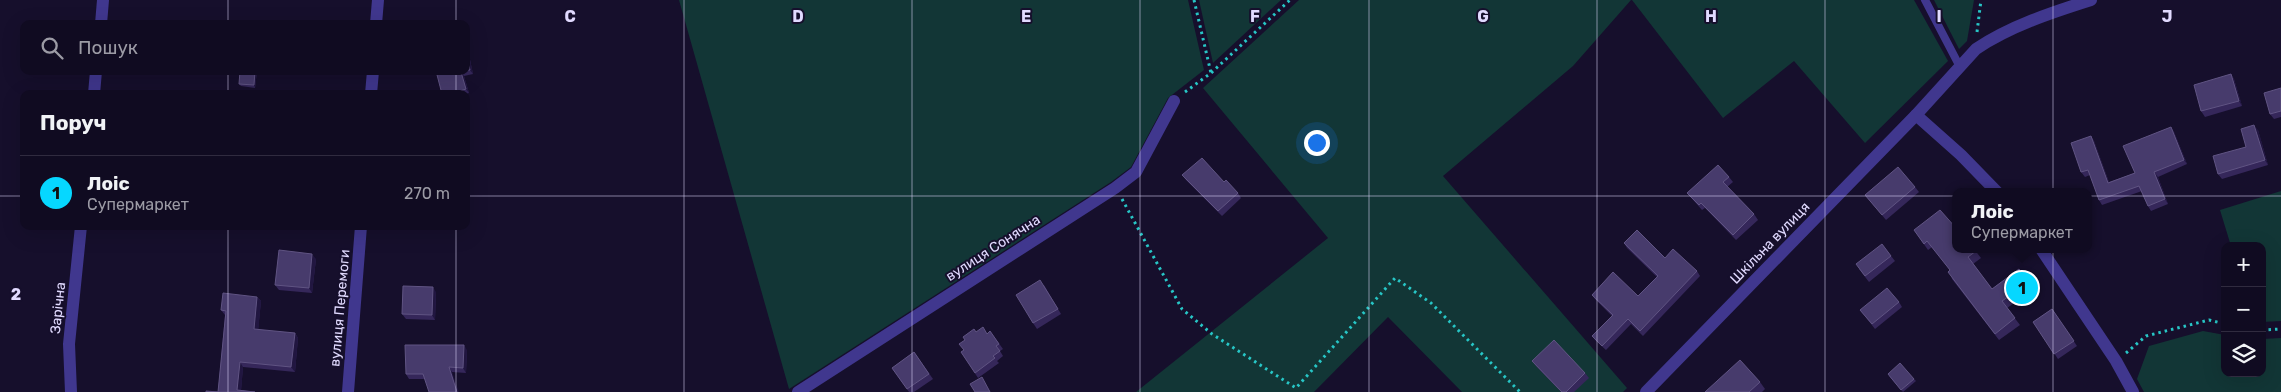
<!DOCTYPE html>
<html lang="uk">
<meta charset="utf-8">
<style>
:root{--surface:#100b21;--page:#1e192e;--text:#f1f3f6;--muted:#9c9ba5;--line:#302b3f;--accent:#06d7ff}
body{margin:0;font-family:Rubik,sans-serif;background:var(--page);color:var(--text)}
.controls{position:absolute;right:15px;bottom:15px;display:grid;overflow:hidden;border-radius:10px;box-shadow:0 5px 20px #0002}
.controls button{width:45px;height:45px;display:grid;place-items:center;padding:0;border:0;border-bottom:1px solid var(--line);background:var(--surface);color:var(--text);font:25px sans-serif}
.you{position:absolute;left:1316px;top:142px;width:18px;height:18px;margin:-12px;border:4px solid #fff;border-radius:50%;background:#1a73e8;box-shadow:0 0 0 8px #1a73e833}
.badge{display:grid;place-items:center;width:32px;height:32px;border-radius:50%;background:var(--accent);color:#111;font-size:16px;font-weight:700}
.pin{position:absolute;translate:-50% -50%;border:2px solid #fff;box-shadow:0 1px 5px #0006}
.popup{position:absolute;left:1952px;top:188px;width:140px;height:65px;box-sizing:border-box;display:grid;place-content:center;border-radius:10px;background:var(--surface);filter:drop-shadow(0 1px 4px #0005);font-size:16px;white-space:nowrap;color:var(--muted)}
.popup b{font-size:19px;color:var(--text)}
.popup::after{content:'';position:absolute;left:50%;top:100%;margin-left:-10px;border:10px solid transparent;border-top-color:var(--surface)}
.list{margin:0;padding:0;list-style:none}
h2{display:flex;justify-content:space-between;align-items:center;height:65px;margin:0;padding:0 20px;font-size:21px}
h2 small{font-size:16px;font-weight:400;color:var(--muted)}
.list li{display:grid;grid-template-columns:32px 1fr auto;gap:15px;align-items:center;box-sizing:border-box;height:75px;padding:0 20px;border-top:1px solid var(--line)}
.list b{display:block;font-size:19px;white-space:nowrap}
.list p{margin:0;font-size:16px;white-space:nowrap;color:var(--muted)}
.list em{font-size:16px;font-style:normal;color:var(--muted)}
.icon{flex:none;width:28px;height:28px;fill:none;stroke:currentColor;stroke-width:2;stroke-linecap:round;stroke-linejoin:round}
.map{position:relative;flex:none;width:2281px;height:392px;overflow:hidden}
.search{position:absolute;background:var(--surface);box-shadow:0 5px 20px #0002;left:20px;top:20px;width:450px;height:55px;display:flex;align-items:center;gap:12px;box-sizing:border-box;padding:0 18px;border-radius:10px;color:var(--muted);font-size:19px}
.panel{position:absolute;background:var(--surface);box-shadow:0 5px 20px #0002;left:20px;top:90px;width:450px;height:140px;border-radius:10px}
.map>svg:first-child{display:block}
.green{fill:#123636}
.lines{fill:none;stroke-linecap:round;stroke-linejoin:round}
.path{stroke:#27c6c6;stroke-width:3;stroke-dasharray:2.5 4;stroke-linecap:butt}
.service{stroke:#40378e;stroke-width:8}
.minor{stroke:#40378e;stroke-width:12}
.wall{fill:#35275a}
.shaded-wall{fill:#211640}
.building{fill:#473b6c;stroke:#605483}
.grid{fill:none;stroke:#e1daff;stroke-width:1;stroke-opacity:0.55}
.labels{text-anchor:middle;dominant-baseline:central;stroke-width:4;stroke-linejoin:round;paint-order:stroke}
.street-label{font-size:14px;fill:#e1daff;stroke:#160f2c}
.grid-label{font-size:16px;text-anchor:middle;font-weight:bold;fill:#e1daff;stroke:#160f2c;stroke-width:4;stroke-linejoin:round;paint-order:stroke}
</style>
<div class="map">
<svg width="2281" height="392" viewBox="0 0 2281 392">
<rect width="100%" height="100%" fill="#160f2c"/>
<g class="green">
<path d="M679,0H1188L1204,70L1168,98L1131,167L1111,182L789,389Z"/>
<path d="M1199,0H1281L1213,63Z"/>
<path d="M1299,0H1631L1573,66L1443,176L1627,388L1623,392H1462L1388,317L1314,392H1136L1328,238L1203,88Z"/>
<path d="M1632,0H1914L1948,61L1865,143L1794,61L1723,118Z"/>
<path d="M1934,0H1974L1967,41L1959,49Z"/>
<path d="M2281,191V321L2262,322V246H2231L2220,210Z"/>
<path d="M2203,331L2225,335V373H2262V339L2281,338V392H2144L2137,379L2149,346Z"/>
</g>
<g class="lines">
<g class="path">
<path d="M1194,0L1211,73"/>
<path d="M1977,32L1981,0"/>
<path d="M1185,92L1211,73L1290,0"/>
<path d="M1122,199L1182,309L1212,334L1296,388L1395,278L1431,303L1520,392"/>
<path d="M2262,330L2281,329"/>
<path d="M2126,353L2146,336L2209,320L2225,324"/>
</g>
<path class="service" d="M1925,0L1960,67"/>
<g class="minor">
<path d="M101,24L103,0"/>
<path d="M376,24L378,0"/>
<path d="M94,94L96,71"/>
<path d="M371,94L373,71"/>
<path d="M1916,115L1961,155L1997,192"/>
<path d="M2041,249L2116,361L2133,392"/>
<path d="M71,392L69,344L81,226"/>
<path d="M348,392L361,226"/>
<path d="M798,392L1115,188L1136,172L1174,101"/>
<path d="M1646,392L1916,115L1976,49C2010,26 2053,12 2091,0"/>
</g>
</g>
<g class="wall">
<path d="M466,52L469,55L473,74L464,76L469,93L466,94H442L436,71H466Z"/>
<path d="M257,71L255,88L241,86L239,84Z"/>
<path d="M412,71H426L413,73Z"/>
<path d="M2231,74L2234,79L2242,106L2205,117L2201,111Z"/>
<path d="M2281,88V117L2274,119L2270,114Z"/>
<path d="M2171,127L2174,132L2187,164L2158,177L2168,204L2151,211L2148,206L2142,191L2102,205L2099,200L2090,175L2085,177L2081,172L2091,136L2094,141L2109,182L2135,173Z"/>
<path d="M2258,130L2268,165L2222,179L2218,174L2246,147Z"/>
<path d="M1182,175L1238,193L1241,198L1222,216L1186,180Z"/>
<path d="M1729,177L1733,182L1727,187L1754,214L1758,220L1736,240L1705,208L1702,210L1687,193Z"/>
<path d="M1915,187L1919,192L1886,220L1865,195Z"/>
<path d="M1914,230L1974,249L1981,258L1973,264L1992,289L2019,269L2034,289L2007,308L2020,325L1999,340L1952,279L1950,270L1932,247L1928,250Z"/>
<path d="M1624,243L1665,258L1697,271L1700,276L1643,336L1631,324L1606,350L1596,341L1592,336L1612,316L1595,299L1592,295L1638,296L1657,277L1627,248Z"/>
<path d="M1891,256L1895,261L1869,282L1859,269Z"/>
<path d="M316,259L312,293L279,290L275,285Z"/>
<path d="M1044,285L1061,314L1037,329L1033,323Z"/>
<path d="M436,292L435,320L406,319L402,314Z"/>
<path d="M257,297L261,301L258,330L295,333L298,338L295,372L243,367L241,390L255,392H206H218L225,315L221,310Z"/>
<path d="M1899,302L1902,307L1875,329L1860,310Z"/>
<path d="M2052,309L2077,346L2058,359L2033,322Z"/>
<path d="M990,331L1003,349L1000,351L1003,356L997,361L999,363L978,378L961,352L964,350L976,332L987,334Z"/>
<path d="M467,350L466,373L452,372L425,379H409L406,374Z"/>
<path d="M914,352L933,379L914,392H909L892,368Z"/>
<path d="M1532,361L1585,373L1589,378L1574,392H1561L1536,366Z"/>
<path d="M1889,376L1914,379L1916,381L1903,392Z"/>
<path d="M1760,382L1765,389L1762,392H1705Z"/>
</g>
<g class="shaded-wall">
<path d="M466,52L469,55L473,74L470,70Z"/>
<path d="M255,71H257L255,88L254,85Z"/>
<path d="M461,72L464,76L469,93L466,89Z"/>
<path d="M2231,74L2234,79L2242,106L2239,101Z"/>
<path d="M2254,125L2258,130L2268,165L2265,160Z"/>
<path d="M2171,127L2174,132L2187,164L2184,160Z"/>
<path d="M2091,136L2094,141L2111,188L2108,183Z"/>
<path d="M2154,172L2158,177L2168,204L2165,199Z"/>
<path d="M312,254L316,259L312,293L309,288Z"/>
<path d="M433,287L436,292L435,320L432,315Z"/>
<path d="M257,297L261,301L258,334L254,329Z"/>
<path d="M295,333L298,338L295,372L291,367Z"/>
<path d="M464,345L467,350L466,373L463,368Z"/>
<path d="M240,362L243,367L241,392L237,390Z"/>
<path d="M449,367L452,372L459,392H457Z"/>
</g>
<g class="building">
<path d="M466,53L470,70H466Z"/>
<path d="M240,71H255L254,85L239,84Z"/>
<path d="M436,71H463L461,72L466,89L451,94H442Z"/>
<path d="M2231,74L2239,101L2201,111L2194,85Z"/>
<path d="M2281,88V111L2270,114L2264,93Z"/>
<path d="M2254,125L2265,160L2218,174L2213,156L2246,147L2241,129Z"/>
<path d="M2171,127L2184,160L2154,172L2165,199L2148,206L2139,186L2099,200L2088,170L2081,172L2071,143L2091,136L2108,183L2135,173L2123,146Z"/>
<path d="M1202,158L1224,182L1226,180L1238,193L1218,211L1182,175Z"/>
<path d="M1718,165L1729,177L1723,182L1754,214L1733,235L1701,203L1699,205L1687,193Z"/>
<path d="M1898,167L1915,187L1882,215L1865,195Z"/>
<path d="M1940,210L1956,228V249H1974L1976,251L1968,257L1992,289L2019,269L2029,282L2002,301L2015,318L1995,334L1948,272L1950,270L1927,241L1924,244L1914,230Z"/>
<path d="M1637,230L1665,258L1673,249L1697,271L1640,331L1628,319L1602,346L1592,336L1613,315L1592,295L1613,272L1638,296L1658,276L1624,243Z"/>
<path d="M1882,244L1891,256L1865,276L1856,264Z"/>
<path d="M279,250L312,254L309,288L275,285Z"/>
<path d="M1040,280L1058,309L1033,323L1016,295Z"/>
<path d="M403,286L433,287L432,315L402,314Z"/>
<path d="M1887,288L1899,302L1872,324L1860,310Z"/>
<path d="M223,293L257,297L254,329L295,333L291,367L240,362L237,390L255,392H206V391L218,392L226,311L221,310Z"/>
<path d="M2052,309L2074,341L2054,354L2033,322Z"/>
<path d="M983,327L987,334L990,331L999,344L996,346L1000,351L993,356L995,358L975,373L961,352L964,350L959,344L965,340L963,337L974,329L976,332Z"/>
<path d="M1554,340L1585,373L1566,392H1562L1532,361Z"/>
<path d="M405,345H464L463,368L449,367L457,392H429L423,374H406Z"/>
<path d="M914,352L929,374L907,389L892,368Z"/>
<path d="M1740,360L1760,382L1749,392H1705Z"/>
<path d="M1900,363L1914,379L1901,390L1888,374Z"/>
<path d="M982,377L990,392H975L970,384Z"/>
</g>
<path class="grid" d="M228,0V24M456,0V24M684,0V392M912,0V392M1140,0V392M1369,0V392M1597,0V392M1825,0V392M2053,0V392M228,71V94M456,71V94M0,196H24M466,196H2281M228,226V392M456,226V392"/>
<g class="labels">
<g class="street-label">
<text transform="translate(1770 243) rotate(-46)">Шкільна вулиця</text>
<text transform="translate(993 248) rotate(-33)">вулиця Сонячна</text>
<text transform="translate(58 308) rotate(-84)">Зарічна</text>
<text transform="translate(340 308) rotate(-85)">вулиця Перемоги</text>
</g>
</g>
<g class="grid-label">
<text x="570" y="22">C</text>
<text x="798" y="22">D</text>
<text x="1026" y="22">E</text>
<text x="1255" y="22">F</text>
<text x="1483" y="22">G</text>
<text x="1711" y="22">H</text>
<text x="1939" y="22">I</text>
<text x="2167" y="22">J</text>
<text x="16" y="300">2</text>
</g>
</svg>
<div class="controls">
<button>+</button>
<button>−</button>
<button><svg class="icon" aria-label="layers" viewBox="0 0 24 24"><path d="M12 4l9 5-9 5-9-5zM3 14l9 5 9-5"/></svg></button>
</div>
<div class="you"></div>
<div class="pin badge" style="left:2022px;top:288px">1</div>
<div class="popup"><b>Лоіс</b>Супермаркет</div>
<div class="search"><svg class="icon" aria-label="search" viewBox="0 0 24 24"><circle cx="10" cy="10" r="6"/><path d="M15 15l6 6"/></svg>Пошук</div>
<section class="panel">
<h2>Поруч<small></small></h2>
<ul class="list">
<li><span class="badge">1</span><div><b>Лоіс</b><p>Супермаркет</p></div><em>270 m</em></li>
</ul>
</section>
</div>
